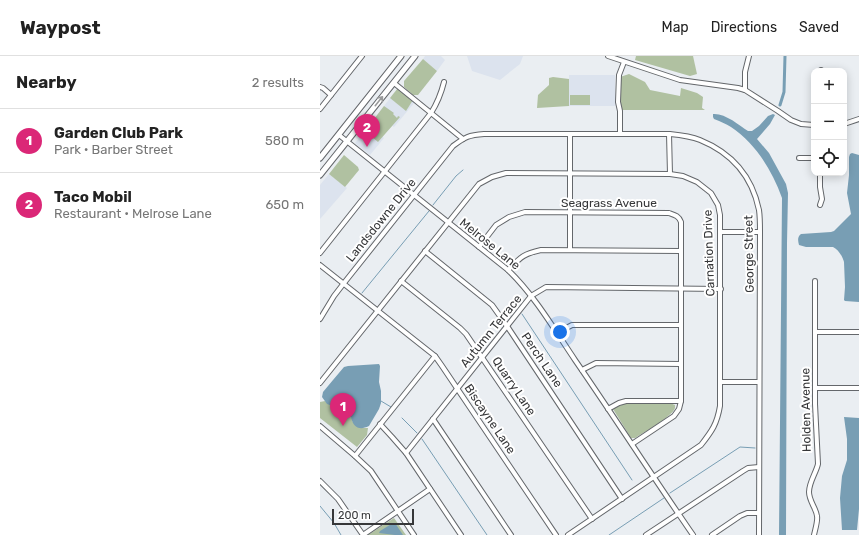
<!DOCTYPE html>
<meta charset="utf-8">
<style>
:root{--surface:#fff;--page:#f2f2f2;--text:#222;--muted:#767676;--line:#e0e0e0;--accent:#db2777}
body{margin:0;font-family:Rubik,sans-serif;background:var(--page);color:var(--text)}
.controls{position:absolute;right:12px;top:12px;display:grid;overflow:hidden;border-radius:8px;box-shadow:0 2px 10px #0003}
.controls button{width:36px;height:36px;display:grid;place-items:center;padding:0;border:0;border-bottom:1px solid var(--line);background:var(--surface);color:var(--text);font:20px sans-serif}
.scale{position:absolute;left:12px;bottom:10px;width:82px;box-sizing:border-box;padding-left:4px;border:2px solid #363739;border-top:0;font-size:11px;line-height:14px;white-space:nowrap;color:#363739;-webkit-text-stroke:3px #fff;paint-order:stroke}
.you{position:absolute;left:240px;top:276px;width:14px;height:14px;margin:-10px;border:3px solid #fff;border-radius:50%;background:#1a73e8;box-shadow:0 0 0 6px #1a73e833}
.badge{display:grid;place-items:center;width:26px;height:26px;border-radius:50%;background:var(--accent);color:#fff;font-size:13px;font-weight:700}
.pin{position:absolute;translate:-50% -33px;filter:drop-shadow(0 1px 2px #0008)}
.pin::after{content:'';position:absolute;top:21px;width:14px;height:12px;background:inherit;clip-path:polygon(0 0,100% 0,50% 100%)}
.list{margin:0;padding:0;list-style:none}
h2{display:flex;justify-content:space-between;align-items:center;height:52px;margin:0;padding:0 16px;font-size:17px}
h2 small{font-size:13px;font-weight:400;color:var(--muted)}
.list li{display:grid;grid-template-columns:26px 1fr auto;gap:12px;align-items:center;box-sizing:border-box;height:64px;padding:0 16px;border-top:1px solid var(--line)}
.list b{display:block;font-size:15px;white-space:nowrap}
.list p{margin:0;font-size:13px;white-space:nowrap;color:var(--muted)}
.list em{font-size:13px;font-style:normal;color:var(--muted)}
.icon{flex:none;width:22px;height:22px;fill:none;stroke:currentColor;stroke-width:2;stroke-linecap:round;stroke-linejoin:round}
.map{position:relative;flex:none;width:539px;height:479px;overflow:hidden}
header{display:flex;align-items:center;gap:24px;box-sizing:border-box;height:56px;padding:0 20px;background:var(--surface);border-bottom:1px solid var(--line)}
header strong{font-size:19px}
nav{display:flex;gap:22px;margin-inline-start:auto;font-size:14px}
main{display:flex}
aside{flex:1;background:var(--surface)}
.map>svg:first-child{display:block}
.built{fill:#dce3ee}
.green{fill:#b0c1a1}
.water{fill:#789eb4}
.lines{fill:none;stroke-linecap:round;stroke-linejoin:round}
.stream{stroke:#789eb4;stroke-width:1}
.canal{stroke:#789eb4;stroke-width:3}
.minor-casing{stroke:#64676b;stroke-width:6}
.major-casing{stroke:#64676b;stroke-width:7}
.minor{stroke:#fff;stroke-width:4}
.major{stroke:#fff;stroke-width:5}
.oneway{stroke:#9a9b9c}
.labels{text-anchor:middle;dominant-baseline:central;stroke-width:4;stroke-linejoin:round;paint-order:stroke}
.street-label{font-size:12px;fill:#363739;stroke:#fff}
</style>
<header>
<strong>Waypost</strong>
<nav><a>Map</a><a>Directions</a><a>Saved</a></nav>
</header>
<main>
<aside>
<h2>Nearby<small>2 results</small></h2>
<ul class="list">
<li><span class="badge">1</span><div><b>Garden Club Park</b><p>Park · Barber Street</p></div><em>580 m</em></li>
<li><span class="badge">2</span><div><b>Taco Mobil</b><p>Restaurant · Melrose Lane</p></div><em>650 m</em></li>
</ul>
</aside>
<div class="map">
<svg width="539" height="479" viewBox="0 0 539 479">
<rect width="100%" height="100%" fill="#eaeef2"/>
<g class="built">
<path d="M105,0H121L125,4L117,15L103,3Z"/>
<path d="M147,0H203L200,8L180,24L152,15Z"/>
<rect x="249" y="19" width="46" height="31"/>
<path d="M78,32L95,46L74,71L57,59Z"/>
<path d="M49,71L64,82L50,99L35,87Z"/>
<path d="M9,118L27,132L0,163V129Z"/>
</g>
<g class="green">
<path d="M316,0H373L377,18L370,20L315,4Z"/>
<path d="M103,3L117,15L98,39H93L84,31V25Z"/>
<path d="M309,18L325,26L330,34L360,40L361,32L377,37L383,41L382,52L385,54H301L300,43V21Z"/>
<path d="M233,21L249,23V50L217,52L218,39L229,29V22Z"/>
<path d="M78,32L93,44L86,55L70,42Z"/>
<rect x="250" y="39" width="20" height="10"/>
<path d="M64,50L74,57L73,58L77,62L78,60L80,61L58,86L45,75Z"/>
<path d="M24,99L38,111L39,114L25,131L9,118Z"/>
<path d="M5,345L13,350L16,355L30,360L32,362V365L40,372H48L47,379L37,391L0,362V346Z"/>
<path d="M350,347L355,349C355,350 355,351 355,352C353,360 323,377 315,382H311L293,353L304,348Z"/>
<path d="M74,462L86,479H48Z"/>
</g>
<g class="water">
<path d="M393,58C405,57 419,69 428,75H432L439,70L448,60L453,58L455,59L450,68L437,83L449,97L466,128L468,137L467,187L466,479H459L462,142C452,114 436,88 411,71C406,68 400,65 394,63L393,61Z"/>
<path d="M532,97L539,99V246L525,245L524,244L525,231L524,206C523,201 518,193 513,191H486L479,189C478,185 477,181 481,178L511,176L514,175L531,158L527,137L529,119V101L530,98Z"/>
<path d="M59,308L60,310L59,326L61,335V347L59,353L49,370C39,375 33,371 31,361L18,357L16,355L13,350L7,348L2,341L3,336L13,324L24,311L28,310Z"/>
<path d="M524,361L539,362V453L537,474H522L520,442L522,420L527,404V383Z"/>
<path d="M73,467H75L83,479H75L59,477L60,475Z"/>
</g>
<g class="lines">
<g class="stream">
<path d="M113,149L136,120L143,114"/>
<path d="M42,237L109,155"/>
<path d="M202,258L312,424"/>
<path d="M61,345L71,351"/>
<path d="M82,362L97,377"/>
<path d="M102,383L167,479"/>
<path d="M350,437L420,391L435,392"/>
<path d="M0,450L14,467L21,479"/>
<path d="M289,479L344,442"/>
</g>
<path class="canal" d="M460,49L464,36L465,0"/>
<g class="minor-casing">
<g id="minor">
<path d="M288,0L360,24L418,32L425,34L458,55L471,64L481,68L494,69"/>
<path d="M501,15V14"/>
<path d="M74,27L143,83"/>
<path d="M0,31L3,32L11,39"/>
<path d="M425,34V16L429,0"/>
<path d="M0,53L42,0"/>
<path d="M524,68L539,63"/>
<path d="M300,78V55L298,46L299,19L304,6"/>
<path d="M349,78L350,118"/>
<path d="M19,79L188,214C215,240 234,273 255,304C295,362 333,421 373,479"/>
<path d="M479,102H494"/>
<path d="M500,117V131L502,143L500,149"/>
<path d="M401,176H440"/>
<path d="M159,191L176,169L189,161L205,156L349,157C355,159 359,160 361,166V345L359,353L354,360L312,388"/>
<path d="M250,194V78"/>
<path d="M105,195L172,249L187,270L302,443"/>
<path d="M0,197L111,57C118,46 121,38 124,26"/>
<path d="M0,209L115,300L122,310L236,479"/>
<path d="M188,214C201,201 203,198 221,194L361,195"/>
<path d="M81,225L140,272L146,278L272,463"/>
<path d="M0,263L14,240L24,227L133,90C145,81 149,79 164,78H349C359,79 370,80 380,84C412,97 432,120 439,154C440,161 440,169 440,176L439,479"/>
<path d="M495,276H539"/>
<path d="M237,277L252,269H361"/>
<path d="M262,314L276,307L361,308"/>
<path d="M400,326H439"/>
<path d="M0,327L159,128L172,121L186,117L350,118L363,120L377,126L391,137L398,149L400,159V350C397,368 392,375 381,389L248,479"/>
<path d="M495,332H539"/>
<path d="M288,353L299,347L306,345H361"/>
<path d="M113,363L191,479"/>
<path d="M60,368L72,381L86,397L141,479"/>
<path d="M0,370L35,400L51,415L94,479"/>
<path d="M86,397L211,240L226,231L401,233"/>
<path d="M35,400L115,300"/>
<path d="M0,425L18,443L43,479"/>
<path d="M43,479L110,433"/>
<path d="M326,479L423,415L428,412L439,411"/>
<path d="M392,479L420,460L427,457H439"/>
<path d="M494,479C495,474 498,465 497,460C496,452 489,445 489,436C489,426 496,417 498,408L495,348V225"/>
</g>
</g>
<g class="major-casing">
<g id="major">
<path d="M0,102L81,0"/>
<path d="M0,119L95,0"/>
</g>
</g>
<use href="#minor" class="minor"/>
<use href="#major" class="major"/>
</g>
<defs><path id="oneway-shaft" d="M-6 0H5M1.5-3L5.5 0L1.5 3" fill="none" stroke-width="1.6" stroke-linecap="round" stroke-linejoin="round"/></defs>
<use class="oneway" href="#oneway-shaft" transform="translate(59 45) rotate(-51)"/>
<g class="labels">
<g class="street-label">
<text x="289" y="147">Seagrass Avenue</text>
<text transform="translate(61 164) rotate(-51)">Landsdowne Drive</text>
<text transform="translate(170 188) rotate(39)">Melrose Lane</text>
<text transform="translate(389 197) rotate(-92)">Carnation Drive</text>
<text transform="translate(429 198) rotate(-91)">George Street</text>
<text transform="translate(171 275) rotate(-51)">Autumn Terrace</text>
<text transform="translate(222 304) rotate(56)">Perch Lane</text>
<text transform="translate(194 330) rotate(56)">Quarry Lane</text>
<text transform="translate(486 354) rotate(-91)">Holden Avenue</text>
<text transform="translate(170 363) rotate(56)">Biscayne Lane</text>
</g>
</g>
</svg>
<div class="controls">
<button>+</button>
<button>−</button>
<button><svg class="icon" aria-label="locate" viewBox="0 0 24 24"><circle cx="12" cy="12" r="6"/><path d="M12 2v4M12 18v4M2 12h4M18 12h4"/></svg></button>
</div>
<div class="scale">200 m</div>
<div class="you"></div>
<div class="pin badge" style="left:23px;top:370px">1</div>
<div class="pin badge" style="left:47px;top:91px">2</div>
</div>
</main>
